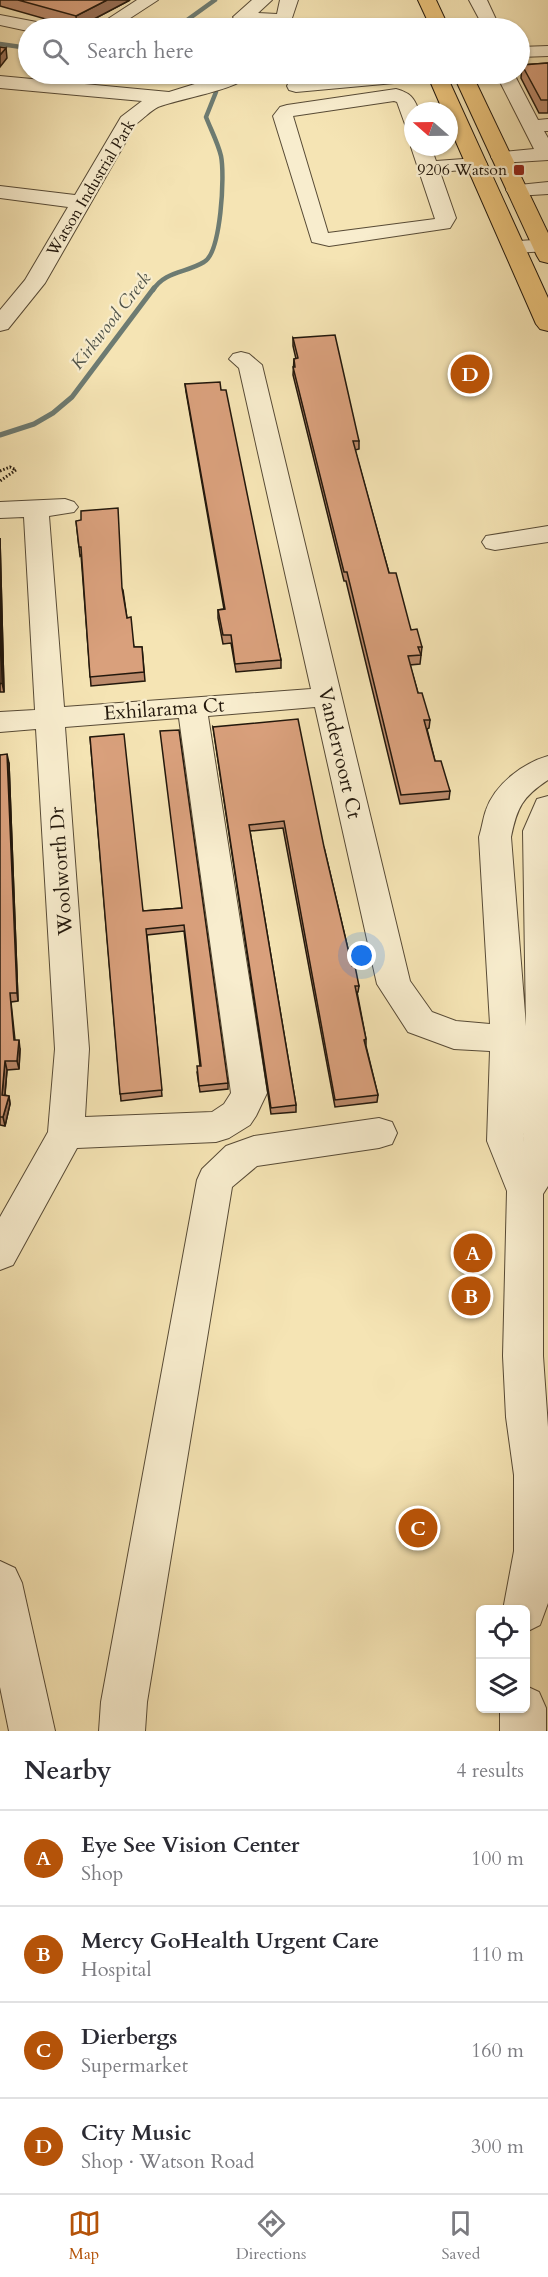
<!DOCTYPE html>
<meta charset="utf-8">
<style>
:root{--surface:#fff;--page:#f7f7f7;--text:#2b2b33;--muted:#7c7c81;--line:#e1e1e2;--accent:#b45309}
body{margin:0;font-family:Cardo,serif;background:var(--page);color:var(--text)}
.controls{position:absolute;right:18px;bottom:18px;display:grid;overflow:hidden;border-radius:9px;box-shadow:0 2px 4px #0004}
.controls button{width:54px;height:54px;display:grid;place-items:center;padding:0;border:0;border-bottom:2px solid var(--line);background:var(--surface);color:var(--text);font:30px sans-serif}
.compass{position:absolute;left:404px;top:102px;width:54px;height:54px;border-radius:50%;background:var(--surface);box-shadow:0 2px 4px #0004;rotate:290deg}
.you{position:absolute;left:362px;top:956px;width:21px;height:21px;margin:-15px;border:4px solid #fff;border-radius:50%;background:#1a73e8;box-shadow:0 0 0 9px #1a73e833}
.badge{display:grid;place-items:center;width:39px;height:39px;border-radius:50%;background:var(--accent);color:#fff;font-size:20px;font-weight:700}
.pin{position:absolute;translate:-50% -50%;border:3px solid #fff;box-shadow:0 2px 6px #0006}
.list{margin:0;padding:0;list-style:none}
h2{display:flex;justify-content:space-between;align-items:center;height:78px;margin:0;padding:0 24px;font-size:26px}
h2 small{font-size:20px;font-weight:400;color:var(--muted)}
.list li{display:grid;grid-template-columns:39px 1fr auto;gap:18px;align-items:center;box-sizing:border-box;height:96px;padding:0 24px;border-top:2px solid var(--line)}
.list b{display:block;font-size:22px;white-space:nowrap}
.list p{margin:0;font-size:20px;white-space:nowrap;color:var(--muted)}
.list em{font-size:20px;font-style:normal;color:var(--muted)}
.icon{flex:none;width:33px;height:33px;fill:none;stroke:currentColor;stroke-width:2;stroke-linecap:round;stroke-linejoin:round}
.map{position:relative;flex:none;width:548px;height:1731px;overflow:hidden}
.search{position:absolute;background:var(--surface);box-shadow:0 2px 4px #0004;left:18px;right:18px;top:18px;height:66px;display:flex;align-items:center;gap:15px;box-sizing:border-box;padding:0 21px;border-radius:33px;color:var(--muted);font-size:22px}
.sheet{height:462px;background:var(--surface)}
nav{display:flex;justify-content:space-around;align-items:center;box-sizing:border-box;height:84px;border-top:2px solid var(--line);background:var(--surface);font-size:16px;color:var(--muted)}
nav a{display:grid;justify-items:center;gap:3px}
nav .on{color:var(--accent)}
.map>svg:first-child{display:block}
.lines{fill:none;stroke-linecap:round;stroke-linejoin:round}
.stream-far1{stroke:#6d7b72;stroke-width:4.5}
.stream{stroke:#6d7b72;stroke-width:5}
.minor-casing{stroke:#584b36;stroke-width:2}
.major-casing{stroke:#23180c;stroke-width:2}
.path{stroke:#23180c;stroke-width:3;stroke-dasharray:1.5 2;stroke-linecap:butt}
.minor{fill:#f8edce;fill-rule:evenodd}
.major{fill:#eac27a;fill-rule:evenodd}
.wall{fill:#bb8a6b;stroke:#23180c;stroke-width:1.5}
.shaded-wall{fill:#987057;stroke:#23180c;stroke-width:1.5}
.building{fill:#d9a07c;stroke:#23180c;stroke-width:1.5}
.poi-dot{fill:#8f2418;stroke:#f8edce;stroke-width:2}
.labels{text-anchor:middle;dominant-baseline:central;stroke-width:4.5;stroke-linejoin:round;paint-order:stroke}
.far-poi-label{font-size:16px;fill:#23180c;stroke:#f8edce;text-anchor:end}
.far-street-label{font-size:16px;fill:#23180c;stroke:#f8edce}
.far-water-label{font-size:18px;font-style:italic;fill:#4e5248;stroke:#f8edce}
.street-label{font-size:20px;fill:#23180c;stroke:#f8edce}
</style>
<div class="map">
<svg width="548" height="1731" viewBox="0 0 548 1731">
<rect width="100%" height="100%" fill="#f5e4b4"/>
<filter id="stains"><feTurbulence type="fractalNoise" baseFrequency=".00333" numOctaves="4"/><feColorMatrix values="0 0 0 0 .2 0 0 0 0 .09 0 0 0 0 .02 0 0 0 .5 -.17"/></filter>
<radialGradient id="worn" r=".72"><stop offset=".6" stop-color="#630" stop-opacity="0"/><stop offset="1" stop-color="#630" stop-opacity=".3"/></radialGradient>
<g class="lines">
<g class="stream-far1">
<path d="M176,28L215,0"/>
<path d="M0,44L28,48"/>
<path d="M153,290C165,271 186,273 204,262C221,253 225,175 221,156C218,143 211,130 206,117L216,92L205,74"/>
</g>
<path class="stream" d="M0,435L34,424L53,413L72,397L154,288"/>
<g class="minor-casing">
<g id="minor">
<path d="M137,0H158L115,28H94Z"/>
<path d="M252,0H272L258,13L277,14L280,0H298L290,24L284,25L236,21L233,17Z"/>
<path d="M469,0H487L500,28H484Z"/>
<path d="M0,15L47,24L50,28H28V31L0,25Z"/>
<path d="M548,46V56L520,57V47Z"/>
<path d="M227,74H251C241,89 178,99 158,107C150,111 143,119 136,124L45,283L8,329L0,331V310L25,280L68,207L0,198V186L75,195L121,117L142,101L0,88V76L169,92Z"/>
<path d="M372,74H436L434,78L427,80L296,92L289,90L287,86L289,82L296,80Z"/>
<path d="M496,74H514L538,120L548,119V131H544L548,138V160L501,163L494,161L491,157L494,153L534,149Z"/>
<path d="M396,89C410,93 414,97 419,111H413V129L406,127L397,102L394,101L293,116L328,233L435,219L411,147L413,144V147H431L436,161L477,158L484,160L487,164L484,168L440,172L456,218L450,228L329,246L312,242L273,116L280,107L287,105Z"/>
<path d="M548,182V194L516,196L509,194L506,190L509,186Z"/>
<path d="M548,239V251L514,253L506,252L503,247L506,242Z"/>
<path d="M241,352L249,354L262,365L410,981L432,1012L456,1021L490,1024L479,837C482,828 483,818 486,810C495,784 523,763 548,756V780C522,797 517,808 511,837L526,1026L523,831L537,799L548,796V1186L543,1194V1356L548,1427V1603L540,1625L526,1632V1610H503L514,1551V1475L506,1417L503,1356L507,1191L487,1141L490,1051L454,1049L408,1032L377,984L315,707L208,716L267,1093L256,1116L250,1125L229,1138L216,1142L77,1148L13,1265L0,1270V1217L48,1132L55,1049L36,729L0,732V712L35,710L24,517L0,518V502L65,499L74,502L78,507L74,512L49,516L64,707L311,689L239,368L229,359L233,354ZM179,718L231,1093L224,1104L212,1112L85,1117L89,1049L65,727ZM525,1053L523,1142V1141Z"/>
<path d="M548,526V542L495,550L486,548L482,542L486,536Z"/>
<path d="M379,1118L392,1122L397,1133L392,1144L379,1148L257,1166L232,1187L147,1702L145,1731H99L101,1702L197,1180L202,1169L226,1146L254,1136Z"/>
<path d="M0,1561L15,1568L22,1583L55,1731H9L0,1687Z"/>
<path d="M526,1686L539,1692L546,1708V1731H500V1708H526Z"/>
</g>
</g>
<g class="major-casing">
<g id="major">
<path d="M418,0H436L449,28H431Z"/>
<path d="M427,74H446L548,298V331L540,329L536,324L449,126V111H443Z"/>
<path d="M453,74H472L548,233V263L540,261L537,256Z"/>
</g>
</g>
<path class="path" d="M0,471L10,467L16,470L0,481"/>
<use href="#minor" class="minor"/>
<use href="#major" class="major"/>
</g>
<g class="wall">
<path d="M0,0H130L77,28L0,6Z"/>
<path d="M548,63V113H539L521,78L522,65Z"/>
<path d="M293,338L359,441V449L355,450L389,573L411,630L422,647L420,664L410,665L418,693L430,720L429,728L427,729L435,761L450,791L449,799L400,804L346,581H344L293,375L294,359H296L293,346Z"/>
<path d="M185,384L221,390L281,660V668L236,672L231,643L223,644L218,618V610L224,609L186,392Z"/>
<path d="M76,521L123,590L127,618L134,647H142L145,681L91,686L81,555L80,556Z"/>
<path d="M0,538L4,692H0Z"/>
<path d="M213,727L324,847L352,966L359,986L358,992H357L366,1039V1046L378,1095L377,1102L335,1107L283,828L250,831L296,1105V1112L271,1114Z"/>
<path d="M90,737L143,911L182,908L228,1083V1089L200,1092L197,1072L200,1066L184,931L147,935L162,1096L121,1101Z"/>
<path d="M0,755L9,763L18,1001L11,1002L15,1040L20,1049L19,1069L7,1070L5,1095L9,1096L10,1104L5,1126L0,1125Z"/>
</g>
<g class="shaded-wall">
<path d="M107,0H130L77,28L76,16Z"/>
<path d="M6,48L7,58L0,67V55Z"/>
<path d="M0,538L4,692L2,683Z"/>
<path d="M7,754L9,763L18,1001L17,993Z"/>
<path d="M19,1040L20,1049L19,1069L17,1061Z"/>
<path d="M5,1061L7,1070L4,1104L2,1095Z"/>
<path d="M9,1096L10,1104L5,1126L3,1117Z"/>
</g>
<g class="building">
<path d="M18,0H107L76,16Z"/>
<path d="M0,47L6,48L0,55Z"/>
<path d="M548,63V100H541L522,65Z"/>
<path d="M335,335L359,441H353L389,573H396L411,630L417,629L422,647H418L421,655L408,656L418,693H422L430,720H424L435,761H441L450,791L401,795L347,572H344L293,367H295L294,359L298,358L293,338Z"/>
<path d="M220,382L221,390H226L281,660L235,664L231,635H223L218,610L225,609L185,384Z"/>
<path d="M118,508L122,588L127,618L131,617L134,647H142L144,672L90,677L81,547H79L76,521L81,520V511Z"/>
<path d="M0,572L2,683L0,684Z"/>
<path d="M298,719L324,847L352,966H355L359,986H355L366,1039L364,1040L378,1095L335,1100L284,821L249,825L296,1105L271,1108L213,727Z"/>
<path d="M179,730L228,1083L199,1086L197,1066H201L184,925L146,929L162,1090L120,1094L90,737L124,734L143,911L182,908L160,731Z"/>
<path d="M7,754L17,993H10L14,1040H19L17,1061H5L2,1095L9,1096L3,1117H0V755Z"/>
</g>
<rect class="poi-dot" x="513" y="164" width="12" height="12" rx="3"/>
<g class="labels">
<g class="far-poi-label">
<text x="507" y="170">9206 Watson</text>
</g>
<g class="far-street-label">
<text transform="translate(91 188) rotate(-59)">Watson Industrial Park</text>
</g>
<g class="far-water-label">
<text transform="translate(111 321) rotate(-52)">Kirkwood Creek</text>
</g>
<g class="street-label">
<text transform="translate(164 709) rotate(-4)">Exhilarama Ct</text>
<text transform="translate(340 753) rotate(77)">Vandervoort Ct</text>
<text transform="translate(61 871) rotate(-94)">Woolworth Dr</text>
</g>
</g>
<rect width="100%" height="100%" filter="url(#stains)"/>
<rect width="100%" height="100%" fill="url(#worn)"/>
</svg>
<div class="controls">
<button><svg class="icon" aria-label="locate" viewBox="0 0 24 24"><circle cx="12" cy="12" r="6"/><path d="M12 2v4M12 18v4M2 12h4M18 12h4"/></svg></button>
<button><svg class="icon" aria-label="layers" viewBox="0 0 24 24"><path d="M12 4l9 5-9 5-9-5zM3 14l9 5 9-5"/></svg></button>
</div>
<svg class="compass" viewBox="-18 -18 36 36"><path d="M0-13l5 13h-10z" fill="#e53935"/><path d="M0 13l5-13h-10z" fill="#7c7c81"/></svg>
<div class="you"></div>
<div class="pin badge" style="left:473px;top:1253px">A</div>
<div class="pin badge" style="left:471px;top:1296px">B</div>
<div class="pin badge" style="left:418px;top:1528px">C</div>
<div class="pin badge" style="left:470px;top:374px">D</div>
<div class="search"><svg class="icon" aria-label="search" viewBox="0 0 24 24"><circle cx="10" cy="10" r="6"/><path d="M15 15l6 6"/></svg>Search here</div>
</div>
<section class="sheet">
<h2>Nearby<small>4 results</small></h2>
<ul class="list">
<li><span class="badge">A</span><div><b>Eye See Vision Center</b><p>Shop</p></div><em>100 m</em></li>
<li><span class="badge">B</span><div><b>Mercy GoHealth Urgent Care</b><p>Hospital</p></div><em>110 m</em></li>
<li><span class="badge">C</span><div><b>Dierbergs</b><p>Supermarket</p></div><em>160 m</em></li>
<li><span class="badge">D</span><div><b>City Music</b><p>Shop · Watson Road</p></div><em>300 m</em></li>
</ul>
</section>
<nav>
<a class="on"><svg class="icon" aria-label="map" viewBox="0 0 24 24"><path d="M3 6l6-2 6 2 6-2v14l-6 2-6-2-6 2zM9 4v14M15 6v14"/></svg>Map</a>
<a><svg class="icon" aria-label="directions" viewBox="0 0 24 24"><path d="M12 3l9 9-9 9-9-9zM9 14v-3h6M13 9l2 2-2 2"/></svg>Directions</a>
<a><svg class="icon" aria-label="saved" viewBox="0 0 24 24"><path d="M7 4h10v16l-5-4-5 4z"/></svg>Saved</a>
</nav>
